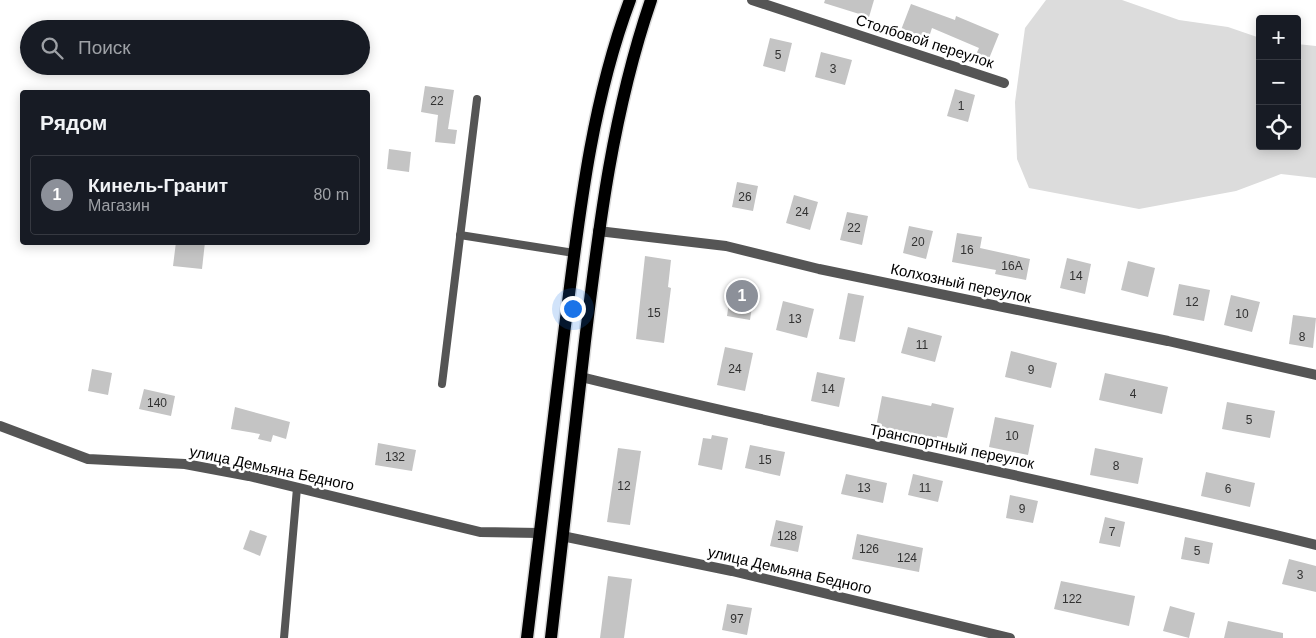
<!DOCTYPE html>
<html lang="ru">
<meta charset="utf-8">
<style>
:root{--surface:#171b24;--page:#242831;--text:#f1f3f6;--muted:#9ea1a6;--line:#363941;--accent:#8c9099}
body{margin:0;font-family:Arial,sans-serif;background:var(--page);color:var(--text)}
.controls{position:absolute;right:15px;top:15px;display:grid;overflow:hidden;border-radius:5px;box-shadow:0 2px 12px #0003}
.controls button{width:45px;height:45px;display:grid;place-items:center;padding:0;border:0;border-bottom:1px solid var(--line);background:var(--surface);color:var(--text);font:25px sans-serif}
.you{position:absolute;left:572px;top:308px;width:18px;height:18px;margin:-12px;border:4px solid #fff;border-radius:50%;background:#1a73e8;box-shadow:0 0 0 8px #1a73e833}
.badge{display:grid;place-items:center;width:32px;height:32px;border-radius:50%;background:var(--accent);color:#fff;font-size:16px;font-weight:700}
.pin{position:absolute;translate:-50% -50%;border:2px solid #fff;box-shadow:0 1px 5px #0006}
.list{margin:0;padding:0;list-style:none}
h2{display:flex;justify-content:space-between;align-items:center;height:65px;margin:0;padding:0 20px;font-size:21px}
h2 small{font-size:16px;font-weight:400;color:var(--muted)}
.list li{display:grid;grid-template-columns:32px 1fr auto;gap:15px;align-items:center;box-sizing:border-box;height:80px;margin:0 10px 10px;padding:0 10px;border:1px solid var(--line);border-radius:5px}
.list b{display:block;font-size:19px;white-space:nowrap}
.list p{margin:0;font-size:16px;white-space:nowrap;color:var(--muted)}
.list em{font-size:16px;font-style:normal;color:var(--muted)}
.icon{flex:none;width:28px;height:28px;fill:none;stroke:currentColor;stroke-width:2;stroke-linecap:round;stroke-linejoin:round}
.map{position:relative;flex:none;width:1316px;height:638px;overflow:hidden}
.search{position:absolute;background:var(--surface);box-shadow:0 2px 12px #0003;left:20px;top:20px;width:350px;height:55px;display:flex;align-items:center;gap:12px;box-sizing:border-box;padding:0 18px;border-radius:28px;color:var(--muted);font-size:19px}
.panel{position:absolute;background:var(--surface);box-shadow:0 2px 12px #0003;left:20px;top:90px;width:350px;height:155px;border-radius:5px}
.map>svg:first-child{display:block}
.green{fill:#dcdcdc}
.building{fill:#c4c4c4}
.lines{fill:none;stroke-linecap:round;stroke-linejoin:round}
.primary-casing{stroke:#dbdbdb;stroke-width:15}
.service{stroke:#555;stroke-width:8}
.minor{stroke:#555;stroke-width:10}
.primary{stroke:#000;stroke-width:12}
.labels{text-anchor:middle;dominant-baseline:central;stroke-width:5;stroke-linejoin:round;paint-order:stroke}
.number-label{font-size:12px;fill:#313131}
.street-label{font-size:15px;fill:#000;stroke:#fff}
</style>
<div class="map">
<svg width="1316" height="638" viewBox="0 0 1316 638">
<rect width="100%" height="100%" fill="#fff"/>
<path class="green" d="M1046,0H1122L1179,20L1228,27L1260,38V146H1297V44L1316,46V178L1281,174L1236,191L1139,209L1029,188L1017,159L1015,102L1025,28Z"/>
<g class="building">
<path d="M825,0H874L869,17L824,3Z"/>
<path d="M911,4L955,20L956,16L999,34L986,66L973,61L979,48L932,28L928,40L901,30Z"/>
<path d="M770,38L792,43L785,72L763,66Z"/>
<path d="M821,52L852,60L845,85L815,77Z"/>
<path d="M425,86L454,90L448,129L457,130L455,144L435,142L438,115L421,112Z"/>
<path d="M955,89L975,95L968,122L947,116Z"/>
<path d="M389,149L411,152L409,172L387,169Z"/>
<path d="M737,182L758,186L753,211L732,207Z"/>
<path d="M794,195L818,202L810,230L786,223Z"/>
<path d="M847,212L868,216L862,245L840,240Z"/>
<path d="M909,226L933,231L926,259L903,253Z"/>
<path d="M957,233L982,237L980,248L1030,259L1026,280L995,274L996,270L952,262Z"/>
<path d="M176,242H205L202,269L173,266Z"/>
<path d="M645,256L671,260L668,287L671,288L664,343L636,339Z"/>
<path d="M1067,258L1091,264L1085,294L1060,288Z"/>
<path d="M1128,261L1155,268L1148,297L1121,290Z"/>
<path d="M1179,284L1210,290L1204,321L1173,315Z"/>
<path d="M731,289L754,293L750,320L727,316Z"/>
<path d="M848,293L864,296L855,342L839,339Z"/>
<path d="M1231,295L1260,302L1252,332L1224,325Z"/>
<path d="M783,301L814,309L807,338L776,330Z"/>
<path d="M1293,315L1316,318L1313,348L1289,344Z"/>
<path d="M908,327L942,336L935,362L901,353Z"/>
<path d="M725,347L753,353L745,391L717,385Z"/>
<path d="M1011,351L1057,363L1051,388L1005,377Z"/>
<path d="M92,369L112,373L108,395L88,391Z"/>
<path d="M817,372L845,378L839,407L811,401Z"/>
<path d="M1105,373L1168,387L1162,414L1099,400Z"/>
<path d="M144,389L175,396L171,416L139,409Z"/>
<path d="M882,396L931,406L932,403L954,408L947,438L937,436L936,443L924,440L925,436L876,427Z"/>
<path d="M1227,402L1275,411L1270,438L1222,429Z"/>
<path d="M235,407L290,422L286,439L273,435L271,442L258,439L260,434L231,429Z"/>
<path d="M995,417L1034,425L1028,455L989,447Z"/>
<path d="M712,435L728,438L722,470L698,465L703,438L711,439Z"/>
<path d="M378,443L416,450L412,471L375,465Z"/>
<path d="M750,445L785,452L780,476L745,468Z"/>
<path d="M618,448L641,451L630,525L607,522Z"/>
<path d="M1095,448L1143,458L1138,484L1090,475Z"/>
<path d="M1206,472L1255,483L1250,507L1201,496Z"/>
<path d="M846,474L887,483L883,503L841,494Z"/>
<path d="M913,474L943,481L938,502L908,495Z"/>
<path d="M1010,495L1038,501L1033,523L1006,518Z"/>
<path d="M1105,517L1125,522L1120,547L1099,543Z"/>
<path d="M776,520L803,526L798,552L770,546Z"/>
<path d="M250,530L267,536L260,556L243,549Z"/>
<path d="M857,534L923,548L919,572L852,559Z"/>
<path d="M1185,537L1213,543L1209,564L1181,559Z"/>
<path d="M1289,559L1316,566V592L1282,584Z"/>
<path d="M608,576L632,579L624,638H600Z"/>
<path d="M1061,581L1135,596L1129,626L1054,609Z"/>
<path d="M727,604L752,608L747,635L722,630Z"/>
<path d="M1170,606L1195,613L1189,638L1163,631Z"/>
<path d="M1228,621L1283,633V638H1224Z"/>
</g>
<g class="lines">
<g class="primary-casing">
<g id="primary">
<path d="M527,638C540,534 553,430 565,326C579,216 591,104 630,0"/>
<path d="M551,638C562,539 573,440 585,341C599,225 613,111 651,0"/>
</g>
</g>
<g class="service">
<path d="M460,235L574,253"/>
<path d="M442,384L477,99"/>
<path d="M284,638L297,488"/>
</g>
<g class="minor">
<path d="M752,0L1004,83"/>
<path d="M598,231L726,246L819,269L1168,341L1316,375"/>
<path d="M581,377C825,437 1072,484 1316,545"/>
<path d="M0,426L88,459L185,464L249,476L480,532L540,533"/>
<path d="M562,536L732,571L1010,638"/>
</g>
<use href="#primary" class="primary"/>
</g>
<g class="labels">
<g class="number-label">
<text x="778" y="55">5</text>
<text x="833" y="69">3</text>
<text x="437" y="101">22</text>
<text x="961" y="106">1</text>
<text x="745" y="197">26</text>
<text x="802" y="212">24</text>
<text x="854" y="228">22</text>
<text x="918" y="242">20</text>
<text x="967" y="250">16</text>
<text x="1012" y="266">16А</text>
<text x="1076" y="276">14</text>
<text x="1192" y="302">12</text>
<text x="654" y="313">15</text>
<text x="1242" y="314">10</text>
<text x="795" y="319">13</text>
<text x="1302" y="337">8</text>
<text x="922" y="345">11</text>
<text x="735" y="369">24</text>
<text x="1031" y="370">9</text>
<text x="828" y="389">14</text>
<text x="1133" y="394">4</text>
<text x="157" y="403">140</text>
<text x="1249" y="420">5</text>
<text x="1012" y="436">10</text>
<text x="395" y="457">132</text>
<text x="765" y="460">15</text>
<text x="1116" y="466">8</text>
<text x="624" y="486">12</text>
<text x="864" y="488">13</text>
<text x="925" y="488">11</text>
<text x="1228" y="489">6</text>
<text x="1022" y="509">9</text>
<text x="1112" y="532">7</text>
<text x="787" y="536">128</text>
<text x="869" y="549">126</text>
<text x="1197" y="551">5</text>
<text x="907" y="558">124</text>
<text x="1300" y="575">3</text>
<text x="1072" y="599">122</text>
<text x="737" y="619">97</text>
</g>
<g class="street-label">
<text transform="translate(925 41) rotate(18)">Столбовой переулок</text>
<text transform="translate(961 283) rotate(12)">Колхозный переулок</text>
<text transform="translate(952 446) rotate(12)">Транспортный переулок</text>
<text transform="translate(272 468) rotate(12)">улица Демьяна Бедного</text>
<text transform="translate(790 570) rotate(13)">улица Демьяна Бедного</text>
</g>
</g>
</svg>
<div class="controls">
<button>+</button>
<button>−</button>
<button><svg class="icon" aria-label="locate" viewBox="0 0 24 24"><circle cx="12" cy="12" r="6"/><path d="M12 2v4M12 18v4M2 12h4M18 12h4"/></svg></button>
</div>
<div class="you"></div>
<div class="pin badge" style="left:742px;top:296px">1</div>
<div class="search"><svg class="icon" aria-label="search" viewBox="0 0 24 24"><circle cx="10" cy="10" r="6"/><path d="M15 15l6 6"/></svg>Поиск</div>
<section class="panel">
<h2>Рядом<small></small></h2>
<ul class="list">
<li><span class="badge">1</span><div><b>Кинель-Гранит</b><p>Магазин</p></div><em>80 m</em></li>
</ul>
</section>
</div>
